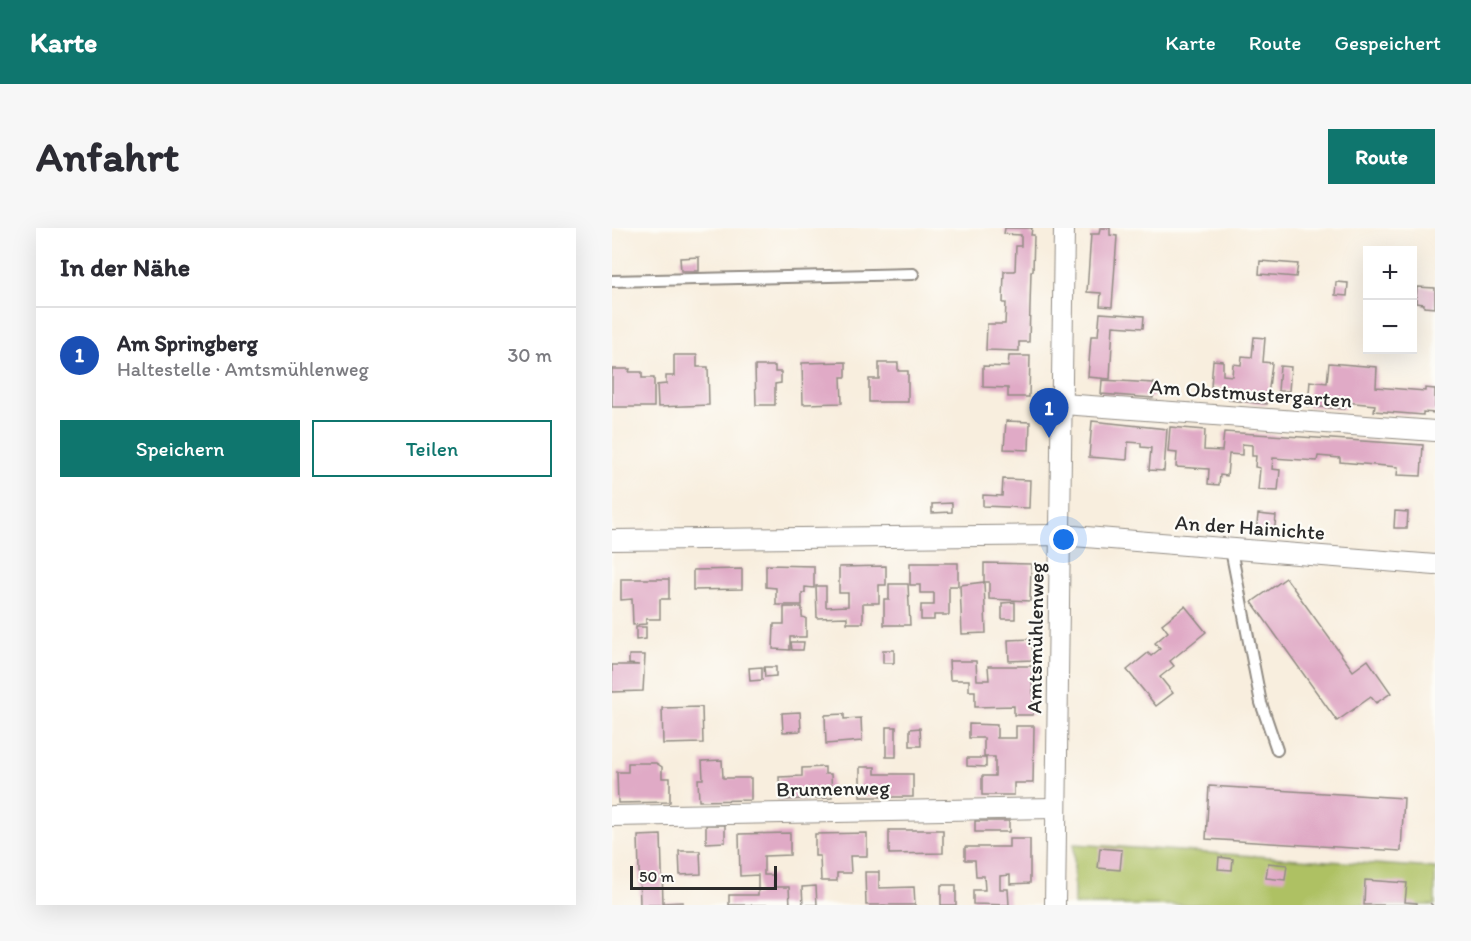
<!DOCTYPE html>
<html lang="de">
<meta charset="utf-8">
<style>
:root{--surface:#fff;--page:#f7f7f7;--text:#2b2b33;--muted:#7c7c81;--line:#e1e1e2;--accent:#0f766e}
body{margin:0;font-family:Itim,sans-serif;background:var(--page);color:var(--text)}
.controls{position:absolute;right:18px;top:18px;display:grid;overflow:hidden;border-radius:0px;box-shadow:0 6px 24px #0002}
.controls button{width:54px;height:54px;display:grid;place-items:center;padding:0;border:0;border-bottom:2px solid var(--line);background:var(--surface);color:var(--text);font:30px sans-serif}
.scale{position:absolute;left:18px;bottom:15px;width:147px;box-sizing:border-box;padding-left:6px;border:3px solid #2b2b2b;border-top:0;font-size:16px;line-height:21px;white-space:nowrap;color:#2b2b2b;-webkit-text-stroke:4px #fdfcf7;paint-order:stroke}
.you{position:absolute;left:452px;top:312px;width:21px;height:21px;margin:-15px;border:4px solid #fff;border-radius:50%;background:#1a73e8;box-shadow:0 0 0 9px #1a73e833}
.badge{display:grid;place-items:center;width:39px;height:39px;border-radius:50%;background:var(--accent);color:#fff;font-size:20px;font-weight:700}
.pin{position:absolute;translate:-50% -50px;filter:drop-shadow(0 2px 3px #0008)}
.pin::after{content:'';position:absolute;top:32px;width:21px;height:18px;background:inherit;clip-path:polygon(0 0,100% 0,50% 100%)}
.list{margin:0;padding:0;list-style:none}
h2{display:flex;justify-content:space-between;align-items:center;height:78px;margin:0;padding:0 24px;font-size:26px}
h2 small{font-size:20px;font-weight:400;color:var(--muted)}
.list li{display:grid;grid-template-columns:39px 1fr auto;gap:18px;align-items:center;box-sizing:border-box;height:96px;padding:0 24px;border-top:2px solid var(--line)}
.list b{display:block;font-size:22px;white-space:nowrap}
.list p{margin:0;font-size:20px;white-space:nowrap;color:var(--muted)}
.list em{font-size:20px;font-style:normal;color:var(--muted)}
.actions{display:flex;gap:12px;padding:18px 24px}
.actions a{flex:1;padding:14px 0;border:2px solid var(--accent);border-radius:0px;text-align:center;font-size:21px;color:var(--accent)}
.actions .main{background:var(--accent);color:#fff}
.map{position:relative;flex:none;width:823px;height:677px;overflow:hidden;border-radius:0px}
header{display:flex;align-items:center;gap:36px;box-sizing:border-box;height:84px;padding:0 30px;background:var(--accent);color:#fff}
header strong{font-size:28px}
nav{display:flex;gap:33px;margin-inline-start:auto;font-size:21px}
.intro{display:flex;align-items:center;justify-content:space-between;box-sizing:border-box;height:144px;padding:0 36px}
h1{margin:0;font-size:42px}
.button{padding:15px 27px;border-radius:0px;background:var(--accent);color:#fff;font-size:21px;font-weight:700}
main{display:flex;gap:36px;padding:0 36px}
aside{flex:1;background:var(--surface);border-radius:0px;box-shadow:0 6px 24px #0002}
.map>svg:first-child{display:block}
.green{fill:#aec164;stroke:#6c7648;stroke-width:1.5}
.building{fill:#e0aac6}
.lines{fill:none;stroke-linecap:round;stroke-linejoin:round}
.lane-casing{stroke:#928c84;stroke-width:14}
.street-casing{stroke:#928c84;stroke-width:22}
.path{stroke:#928c84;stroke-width:4;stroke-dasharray:1.5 4.5;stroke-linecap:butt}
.lane{stroke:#fff;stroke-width:10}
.street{stroke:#fff;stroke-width:20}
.labels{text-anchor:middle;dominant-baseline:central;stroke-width:4.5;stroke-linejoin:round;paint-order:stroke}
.street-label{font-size:21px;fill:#2b2b2b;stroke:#fdfcf7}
</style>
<header>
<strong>Karte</strong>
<nav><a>Karte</a><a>Route</a><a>Gespeichert</a></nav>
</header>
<div class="intro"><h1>Anfahrt</h1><a class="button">Route</a></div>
<main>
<aside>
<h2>In der Nähe<small></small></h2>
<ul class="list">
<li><span class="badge" style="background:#1a4fb4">1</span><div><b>Am Springberg</b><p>Haltestelle · Amtsmühlenweg</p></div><em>30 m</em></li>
</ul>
<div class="actions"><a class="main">Speichern</a><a>Teilen</a></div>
</aside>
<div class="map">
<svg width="823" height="677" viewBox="0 0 823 677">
<rect width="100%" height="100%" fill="#fdfcf7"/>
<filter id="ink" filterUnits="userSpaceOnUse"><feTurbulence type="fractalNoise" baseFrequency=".0167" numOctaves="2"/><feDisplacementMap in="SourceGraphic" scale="12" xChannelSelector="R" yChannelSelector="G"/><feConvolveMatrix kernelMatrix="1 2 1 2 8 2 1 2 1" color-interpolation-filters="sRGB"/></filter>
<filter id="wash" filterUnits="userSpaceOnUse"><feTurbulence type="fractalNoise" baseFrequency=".008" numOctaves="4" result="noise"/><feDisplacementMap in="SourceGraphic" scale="24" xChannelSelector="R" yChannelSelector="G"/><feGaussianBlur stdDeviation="1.35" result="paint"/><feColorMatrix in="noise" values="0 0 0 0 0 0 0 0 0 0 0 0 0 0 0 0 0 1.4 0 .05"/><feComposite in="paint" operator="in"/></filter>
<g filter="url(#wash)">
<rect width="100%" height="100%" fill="#f8eede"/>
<path class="green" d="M462,616L823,640V677H462Z"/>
<g id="blocks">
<g class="building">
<path d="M393,0H420L419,7H422L421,43H419L417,114H407V123L374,122L375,96H393L394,75H391L392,43H403L404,18H409V7L392,6Z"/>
<path d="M488,0H498V7L505,8L500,79L488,78L489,65L475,64L479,6H487Z"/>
<path d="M87,29V43H69L68,30Z"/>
<path d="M648,33L686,36L684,49L647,46Z"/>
<path d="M724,54L736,55L735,68L723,67Z"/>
<path d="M805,59L823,60V80L812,79V76L804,75Z"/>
<path d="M488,85L532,88L531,100L501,98L498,151L476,149L479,108H486Z"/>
<path d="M642,109L653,110L651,134L660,135L655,176L617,172L619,160L599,159L601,132L611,133V147L620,148L621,136L629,137L630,128L640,129Z"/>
<path d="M62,127H85V139H96L97,177L46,179L45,157L54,156V148H62Z"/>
<path d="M397,128H418L417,169H396V160L371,159V138L396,139Z"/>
<path d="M234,134V149H229L230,175L191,176L190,135Z"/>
<path d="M267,135H286V143H296V174H257V151H267Z"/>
<path d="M717,135L765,139L764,159L813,163V160L823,161V185L811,184V187L762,183L763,177L733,174L732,181L696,178L698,153L715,155Z"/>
<path d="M143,138H163V144H169V155L163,156V177H144Z"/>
<path d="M668,138L679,139L677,163H666Z"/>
<path d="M0,141H18L17,144H30V150H42V179H0Z"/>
<path d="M490,152L542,155L541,170L489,166Z"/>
<path d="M394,193L418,194L417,222L392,221Z"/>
<path d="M480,193L555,201L552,243L537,242L539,220L529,219V215L516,214L515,232L477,229Z"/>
<path d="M558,199L593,202L592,222L610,223L612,204L811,217L809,248L785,247L786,239L728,234V230L706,228L705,233L661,230L660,241L668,242L666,263L646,262L648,240L643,239L644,228H640V217L630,216V227L617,226L615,248L608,247L607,257L596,256L597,241L564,239L565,225L556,224Z"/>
<path d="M391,251L418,252L417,280L371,278V267L390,268Z"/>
<path d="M340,275V284L320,285V276Z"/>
<path d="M783,283L796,284L795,300H782Z"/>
<path d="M646,286L664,288L662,307L644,306Z"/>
<path d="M298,335H346V358H337V387H322V392H309V377H322V365H308V357H298Z"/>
<path d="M372,335L419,336L418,373L377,371V354H372L374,405L350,406L348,357L372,354Z"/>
<path d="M154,337L202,338V360L193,359V365H190V377H164V360L154,359Z"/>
<path d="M274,338V357H267V375H251V395H235V389L205,390L204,358H214V379L236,378V365H227V339Z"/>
<path d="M130,341V361L81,362V342Z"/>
<path d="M674,350L741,443L756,432L779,465L764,475L759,469L725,493L640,374Z"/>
<path d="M9,351H57V371H48V391H34V396L21,397L20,371L9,372Z"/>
<path d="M277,356H296L298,397H272V371H277Z"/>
<path d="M403,374V391H390V375Z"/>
<path d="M573,378L594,404L558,433L562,438L548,449L561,465L544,478L515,442L536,425L539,428L548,421L543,415L556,404L550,396Z"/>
<path d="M172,379H190V389L194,390V409H178V422L161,421L162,396H172Z"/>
<path d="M24,399H34V411L24,412Z"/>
<path d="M420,411L421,432L397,433L396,412Z"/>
<path d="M179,414H192L191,422H180Z"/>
<rect x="271" y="422" width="11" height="13"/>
<path d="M17,427H33L31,463L0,464V437H27L17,436Z"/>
<path d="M337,433H364L365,452H377L376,438H420L421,487H402V478L363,479V463H357V452H338Z"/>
<path d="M150,439V452L138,453L137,440Z"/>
<path d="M152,439H164V448L153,449Z"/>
<path d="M90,479L91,515L51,516L50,480Z"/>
<path d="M188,484L189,503L171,504L170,485Z"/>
<path d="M232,486V491L249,490L250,513L214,516L213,487Z"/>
<path d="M357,496L385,497V510H404V498H422L421,555H402V567H370V548H383V529H372V510H357Z"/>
<rect x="274" y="499" width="10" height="30"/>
<path d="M308,500L309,518H298V501Z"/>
<path d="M355,530H374V539L355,538Z"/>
<path d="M110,532L111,550H139V572L87,573L86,551H91L90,533Z"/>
<path d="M16,535H44L50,539V550H58V574L6,575L5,544H16Z"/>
<path d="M213,539V546H219L220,570L168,572L167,549L190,548V540Z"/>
<path d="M248,539H263V546H301V569H248Z"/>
<path d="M597,558L792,570L789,623L594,611Z"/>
<rect x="363" y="593" width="34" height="11"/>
<path d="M94,597H113V614L94,615Z"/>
<path d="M277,602H331V625L277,626Z"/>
<path d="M178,605V627L152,628V647H162V659H177L178,677H117V667H146V647L128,648L127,606Z"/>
<path d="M255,605V628H238L239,645H225V653H209L208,628H203V606Z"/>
<path d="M49,607L51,675L71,674V677H28L26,608Z"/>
<path d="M397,611H418V655L398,656V647L388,648V661H396L397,677L361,676V662H373L372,648H364L363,632H353V619H397Z"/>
<path d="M488,620L510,622L508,642L486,640Z"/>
<path d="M67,623H88L89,646L68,647Z"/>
<path d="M607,629L621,631L620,642L606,641Z"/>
<path d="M656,635L675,637L673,652L654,650Z"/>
<path d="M253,644H267V660L302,659L303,677H254Z"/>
<path d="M753,652L795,655L793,674L805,675V677H752Z"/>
<rect x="329" y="657" width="15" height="20"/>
<path d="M204,658L205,677H191L190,659Z"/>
</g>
</g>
</g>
<g filter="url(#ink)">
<use href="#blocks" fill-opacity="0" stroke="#928c84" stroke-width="1.5"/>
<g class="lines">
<g class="lane-casing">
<g id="lane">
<path d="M0,53L301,46"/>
<path d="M619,322L649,475L665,522"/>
</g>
</g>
<g class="street-casing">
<g id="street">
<path d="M451,176L823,203"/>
<path d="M0,312L449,307L823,337"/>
<path d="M0,588L444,580"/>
<path d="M443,677L452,0"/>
</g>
</g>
<path class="path" d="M819,677L823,673"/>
<use href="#lane" class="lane"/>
<use href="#street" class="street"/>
</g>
</g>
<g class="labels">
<g class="street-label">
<text transform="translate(639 165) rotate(4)">Am Obstmustergarten</text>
<text transform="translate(638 299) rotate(4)">An der Hainichte</text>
<text transform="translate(423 410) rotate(-89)">Amtsmühlenweg</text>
<text transform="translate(221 560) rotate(-1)">Brunnenweg</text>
</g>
</g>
</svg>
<div class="controls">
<button>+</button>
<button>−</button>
</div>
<div class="scale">50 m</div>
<div class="you"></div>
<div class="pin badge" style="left:437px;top:210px;background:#1a4fb4">1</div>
</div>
</main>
